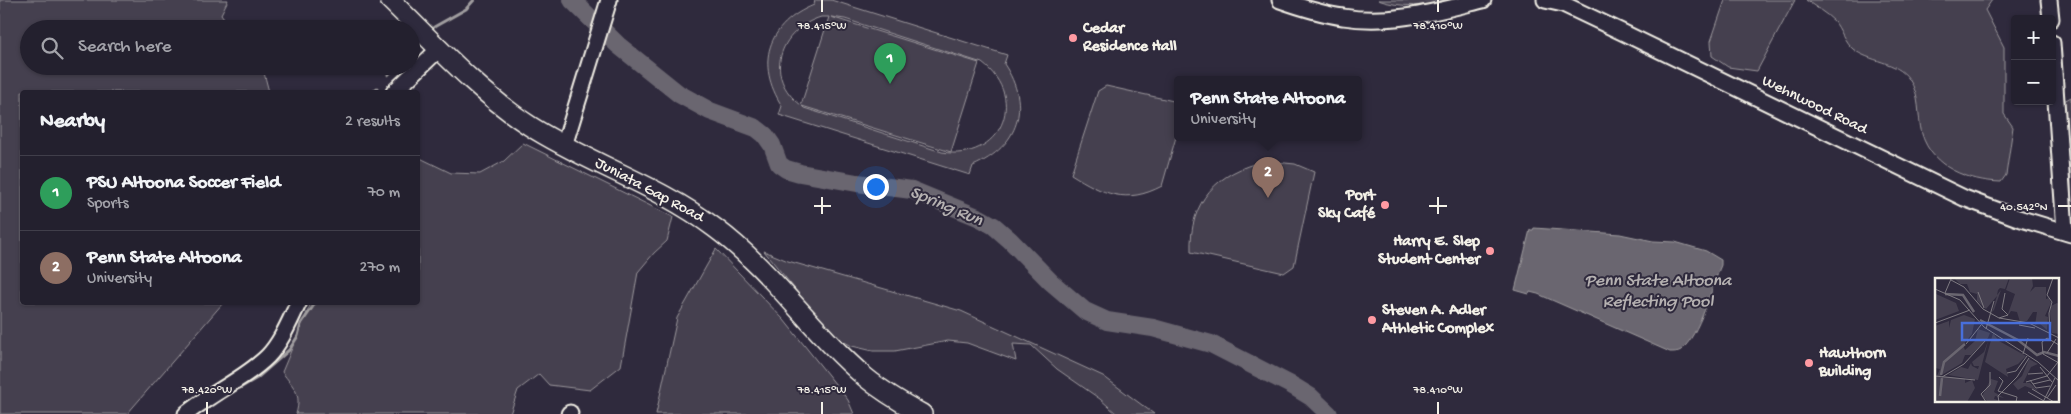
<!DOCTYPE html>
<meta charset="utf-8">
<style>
:root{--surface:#23202e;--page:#2b2836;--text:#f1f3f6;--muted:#a3a3aa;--line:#403e4a;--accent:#ea580c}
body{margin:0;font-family:"Gochi Hand",sans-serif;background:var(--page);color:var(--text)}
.controls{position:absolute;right:15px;top:15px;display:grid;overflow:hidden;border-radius:5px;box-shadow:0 1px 4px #0004}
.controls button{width:45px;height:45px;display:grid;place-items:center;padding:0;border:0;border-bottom:1px solid var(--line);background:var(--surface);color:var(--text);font:25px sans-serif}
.you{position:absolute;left:875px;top:186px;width:18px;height:18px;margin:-12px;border:4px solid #fff;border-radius:50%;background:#1a73e8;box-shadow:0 0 0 8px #1a73e833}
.badge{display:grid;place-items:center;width:32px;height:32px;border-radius:50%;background:var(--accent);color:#fff;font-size:16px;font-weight:700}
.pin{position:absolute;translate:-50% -41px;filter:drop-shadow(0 1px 2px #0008)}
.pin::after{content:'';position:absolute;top:26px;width:18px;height:15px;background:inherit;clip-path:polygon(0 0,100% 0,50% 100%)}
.popup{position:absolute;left:1174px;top:76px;width:188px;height:65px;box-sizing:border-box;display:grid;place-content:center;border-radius:5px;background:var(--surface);filter:drop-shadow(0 1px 4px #0005);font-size:16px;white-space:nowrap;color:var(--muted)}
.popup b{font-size:19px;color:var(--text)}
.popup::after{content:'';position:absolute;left:50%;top:100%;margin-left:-10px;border:10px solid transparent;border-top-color:var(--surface)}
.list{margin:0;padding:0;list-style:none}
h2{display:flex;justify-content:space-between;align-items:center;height:65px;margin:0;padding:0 20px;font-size:21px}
h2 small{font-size:16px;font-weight:400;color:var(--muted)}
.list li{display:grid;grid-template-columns:32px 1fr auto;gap:15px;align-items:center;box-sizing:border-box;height:75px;padding:0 20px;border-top:1px solid var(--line)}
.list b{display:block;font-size:19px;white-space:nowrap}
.list p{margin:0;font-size:16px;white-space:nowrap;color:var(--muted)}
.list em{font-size:16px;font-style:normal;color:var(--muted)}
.icon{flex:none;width:28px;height:28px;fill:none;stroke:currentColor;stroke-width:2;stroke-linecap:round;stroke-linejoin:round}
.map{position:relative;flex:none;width:2071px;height:414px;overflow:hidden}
.search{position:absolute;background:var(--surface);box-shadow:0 1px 4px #0004;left:20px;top:20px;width:400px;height:55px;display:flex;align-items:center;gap:12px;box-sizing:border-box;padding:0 18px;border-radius:28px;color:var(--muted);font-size:19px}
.panel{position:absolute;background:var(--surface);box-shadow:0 1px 4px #0004;left:20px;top:90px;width:400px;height:215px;border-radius:5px}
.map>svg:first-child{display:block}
.green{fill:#454050;stroke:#9c989c;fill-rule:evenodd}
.water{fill:#6a6670;stroke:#a19ea0}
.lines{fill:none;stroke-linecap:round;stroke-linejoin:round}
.stream{stroke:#a19ea0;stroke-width:3}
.river{stroke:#6a6670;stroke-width:18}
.minor-casing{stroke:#f4f1e8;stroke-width:19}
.major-casing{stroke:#f4f1e8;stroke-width:22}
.minor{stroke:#2f2a3d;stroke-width:15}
.major{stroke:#2f2a3d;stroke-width:19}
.ticks{fill:none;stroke:#f4f1e8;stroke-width:2}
.poi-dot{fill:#ff9aa2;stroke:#2f2a3d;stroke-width:2}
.labels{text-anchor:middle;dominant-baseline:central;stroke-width:4;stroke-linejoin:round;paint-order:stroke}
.poi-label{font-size:16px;font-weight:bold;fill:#f4f1e8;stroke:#2f2a3d;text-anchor:start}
.street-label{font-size:16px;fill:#f4f1e8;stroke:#2f2a3d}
.water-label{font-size:18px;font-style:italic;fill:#b6b2b2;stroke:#2f2a3d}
.inset-river{fill:none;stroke:#6a6670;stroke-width:2.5}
.inset-road{fill:none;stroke:#7e7a81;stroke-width:1}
.view{fill:#486fdb;fill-opacity:0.15;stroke:#486fdb;stroke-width:2.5}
.inset-edge{fill:none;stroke:#f4f1e8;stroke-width:2.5}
.ticks-label{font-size:12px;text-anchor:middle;fill:#f4f1e8;stroke:#2f2a3d;stroke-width:4;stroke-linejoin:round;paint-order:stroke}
</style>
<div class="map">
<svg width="2071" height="414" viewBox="0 0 2071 414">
<rect width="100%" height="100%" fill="#2f2a3d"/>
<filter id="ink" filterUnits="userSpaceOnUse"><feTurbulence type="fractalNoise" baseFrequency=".02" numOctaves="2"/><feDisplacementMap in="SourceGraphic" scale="10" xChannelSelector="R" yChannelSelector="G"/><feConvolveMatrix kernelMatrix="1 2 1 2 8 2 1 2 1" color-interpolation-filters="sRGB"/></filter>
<g filter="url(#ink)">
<g class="green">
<path d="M0,0H228L221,14L232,29H29V66H260L263,69L269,92H22V302L223,303L127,414H0Z"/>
<path d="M815,0H831L1007,55L1004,64C1032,106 1019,146 973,166L970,175L779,115L782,106C755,64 767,24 814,5ZM821,17H829L801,105C763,77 779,30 821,17ZM831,17L845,19L982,63C1029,99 1000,162 942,152L804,108L802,106L951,152L979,63Z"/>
<path d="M1378,0H1450C1427,7 1400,8 1378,0Z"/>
<path d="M1725,0H1795L1757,71L1728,67L1712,56L1711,41Z"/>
<path d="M1806,0H1992L1985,10L2004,47V114L2013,127L2006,175L2001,182C1969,181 1932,168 1922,134C1917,115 1921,96 1909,79C1897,61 1869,62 1853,49C1844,42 1841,29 1834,21C1826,13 1815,7 1806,0Z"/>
<path d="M1106,86L1178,102V130L1162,186C1126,205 1103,194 1071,174L1098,91Z"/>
<path d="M2071,97V212L2069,211L2064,101Z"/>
<path d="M523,143L673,217L667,241L654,253L638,272L621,366L590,390L549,385L539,374L518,390L510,414H296C302,393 294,388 282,372L311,303L418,302V157L451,173L480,174L504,161Z"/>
<path d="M1265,161L1295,164L1314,172L1294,266L1284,273L1191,252C1189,201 1217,172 1265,161Z"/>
<path d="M716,249L784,320L848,400L854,414H656L677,318Z"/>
<path d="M764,251L788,261L961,311L1103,376L1154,414H1117L1100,399L1057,369L1031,345L1013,344L1016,361L967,343L948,341L895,351H873L852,346L837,338L824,325Z"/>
</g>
<path class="water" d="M1534,228L1620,234L1653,241L1675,242L1706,251L1721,260V265C1712,287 1699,336 1681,350C1678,352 1674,352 1670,352L1538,294L1530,292L1529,294L1515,290L1530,230H1533Z"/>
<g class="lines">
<g class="stream">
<path d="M434,27L466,9L474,0"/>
<path d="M411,51L419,43"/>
<path d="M388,75L396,66"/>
<path d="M373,92L377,88"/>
<path d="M240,388L257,378L289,350L298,336L301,324L316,302"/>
<path d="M212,406L222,399"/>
</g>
<path class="river" d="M572,0L618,45L679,94L710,111L756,128L765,135L772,145L779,164L786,169L800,173L857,183L912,190L980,218L994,226L1010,240L1051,282L1085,311L1107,321L1153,328L1211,344L1293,386L1311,397L1329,414"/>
<g class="minor-casing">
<g id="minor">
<path d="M1280,0C1300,7 1321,14 1343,17C1390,25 1438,11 1483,0"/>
<path d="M1545,0L1563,4L1624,33L1964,198L2018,218L2071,234"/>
<path d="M2049,0L2051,19"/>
<path d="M2052,43L2065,231"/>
<path d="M394,92L440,48"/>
<path d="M564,146L609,0"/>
<path d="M186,414C211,393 245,379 268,356C282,341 290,320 299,302"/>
<path d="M569,414L570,413"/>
</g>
</g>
<g class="major-casing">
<path id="major" d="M390,0C434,43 478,92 530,126C589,164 659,185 715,228C772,270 811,331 865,377C882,391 902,403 922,414"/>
</g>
<use href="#minor" class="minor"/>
<use href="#major" class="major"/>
</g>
</g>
<path class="ticks" d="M822,0V12M1438,0V12M822,197V214M1438,197V214M814,206H831M1429,206H1447M2058,206H2071M207,402V414M822,402V414M1438,402V414"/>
<g class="poi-dot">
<circle cx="1073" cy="38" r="5"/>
<circle cx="1385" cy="205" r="5"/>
<circle cx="1490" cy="251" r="5"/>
<circle cx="1372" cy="320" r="5"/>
<circle cx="1809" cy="363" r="5"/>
</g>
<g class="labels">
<g class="poi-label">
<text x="1083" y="29">Cedar<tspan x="1083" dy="18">Residence Hall</tspan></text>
<text x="1375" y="196" text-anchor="end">Port<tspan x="1375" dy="18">Sky Café</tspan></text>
<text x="1480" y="242" text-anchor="end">Harry E. Slep<tspan x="1480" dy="18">Student Center</tspan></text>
<text x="1382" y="311">Steven A. Adler<tspan x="1382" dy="18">Athletic Complex</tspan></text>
<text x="1819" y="354">Hawthorn<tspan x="1819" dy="18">Building</tspan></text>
</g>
<g class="street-label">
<text transform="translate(1814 106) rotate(26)">Wehnwood Road</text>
<text transform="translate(649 191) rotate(28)">Juniata Gap Road</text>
</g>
<g class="water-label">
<text transform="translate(946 207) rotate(23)">Spring Run</text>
<text x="1658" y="281">Penn State Altoona<tspan x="1658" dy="21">Reflecting Pool</tspan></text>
</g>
</g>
<g transform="translate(1935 278)">
<rect width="124" height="124" fill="#2f2a3d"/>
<path d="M19,0H74L70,11L65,10L63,12L62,17L66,12L59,32L57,34L62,18L51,31L42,23V16L35,14L32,6H25ZM75,0H97L98,8L95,14L100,9H111V21L114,20L116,25L110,38L113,39L112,52L104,45L100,47L102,34H98L92,43L85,44L82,34L76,33L72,39L80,16L71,12ZM0,12L1,16L21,25L24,33L0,42ZM122,25L124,26V56L117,55L115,35L116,28ZM29,37L40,41L37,56L28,67L30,72L40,63L43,51L55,55L53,60L36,77H30L27,85L5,98L30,101V105L37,102L40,110L32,124H0V102L5,91L0,90V48L14,43V50L16,42ZM58,55L64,63L91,78L83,86L71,91L73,99L50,84ZM53,63L43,102L13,97L26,89L33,91L36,85L37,88L43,91L44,88H39L37,84L49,74ZM94,81L103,86L96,89L88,105H95L103,113L90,108L83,112L78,106L87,98ZM56,101L63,103L59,114L69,120L60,118L59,121L69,124H53L47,118Z" fill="#454050"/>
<path class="inset-river" d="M10,16L28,17L39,34M45,42L83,62L102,77L109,74L124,78M6,97L9,84L30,66M5,118L7,100"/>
<path class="inset-road" d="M16,2L29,9L48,31L64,40L94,45L124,60M0,11L25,22L49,49L103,84L124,103M43,14L49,30M10,15L16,1M117,24L112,17L118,0M64,40L73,37L67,31L70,15M0,45L35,32M84,47L100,50M51,51L59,23M115,55L114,35L117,24M31,66L46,47M124,67L112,60L107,64L108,76L124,85M112,75L121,61M88,76L93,60M105,89L117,104M72,95L81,93L92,78M93,96L108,95M0,98L40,102M7,99L29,86L51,62M64,99L68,103L63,113L82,119L81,124M95,102L101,110L115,108M91,104L112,98L123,84M98,106L115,102M97,111L119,124M93,114L109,123M112,120L121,107M51,124L46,116L55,107V94M64,124L63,118L82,99L94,80M108,124L120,100"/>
<path class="view" d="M27,45H115V62H27Z"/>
<rect width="124" height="124" class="inset-edge"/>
</g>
<g class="ticks-label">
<text x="822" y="29">78.415°W</text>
<text x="1438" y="29">78.410°W</text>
<text x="2024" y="210">40.542°N</text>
<text x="207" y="393">78.420°W</text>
<text x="822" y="393">78.415°W</text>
<text x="1438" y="393">78.410°W</text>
</g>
</svg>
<div class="controls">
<button>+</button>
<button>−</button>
</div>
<div class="you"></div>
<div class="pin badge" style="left:890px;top:84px;background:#2e9e5b">1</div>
<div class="pin badge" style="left:1268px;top:198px;background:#8d6e63">2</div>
<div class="popup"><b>Penn State Altoona</b>University</div>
<div class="search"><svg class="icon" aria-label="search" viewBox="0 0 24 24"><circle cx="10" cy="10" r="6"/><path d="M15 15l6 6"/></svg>Search here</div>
<section class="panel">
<h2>Nearby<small>2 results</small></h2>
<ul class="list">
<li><span class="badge" style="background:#2e9e5b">1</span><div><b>PSU Altoona Soccer Field</b><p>Sports</p></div><em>70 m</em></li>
<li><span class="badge" style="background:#8d6e63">2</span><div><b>Penn State Altoona</b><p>University</p></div><em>270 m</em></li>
</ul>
</section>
</div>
